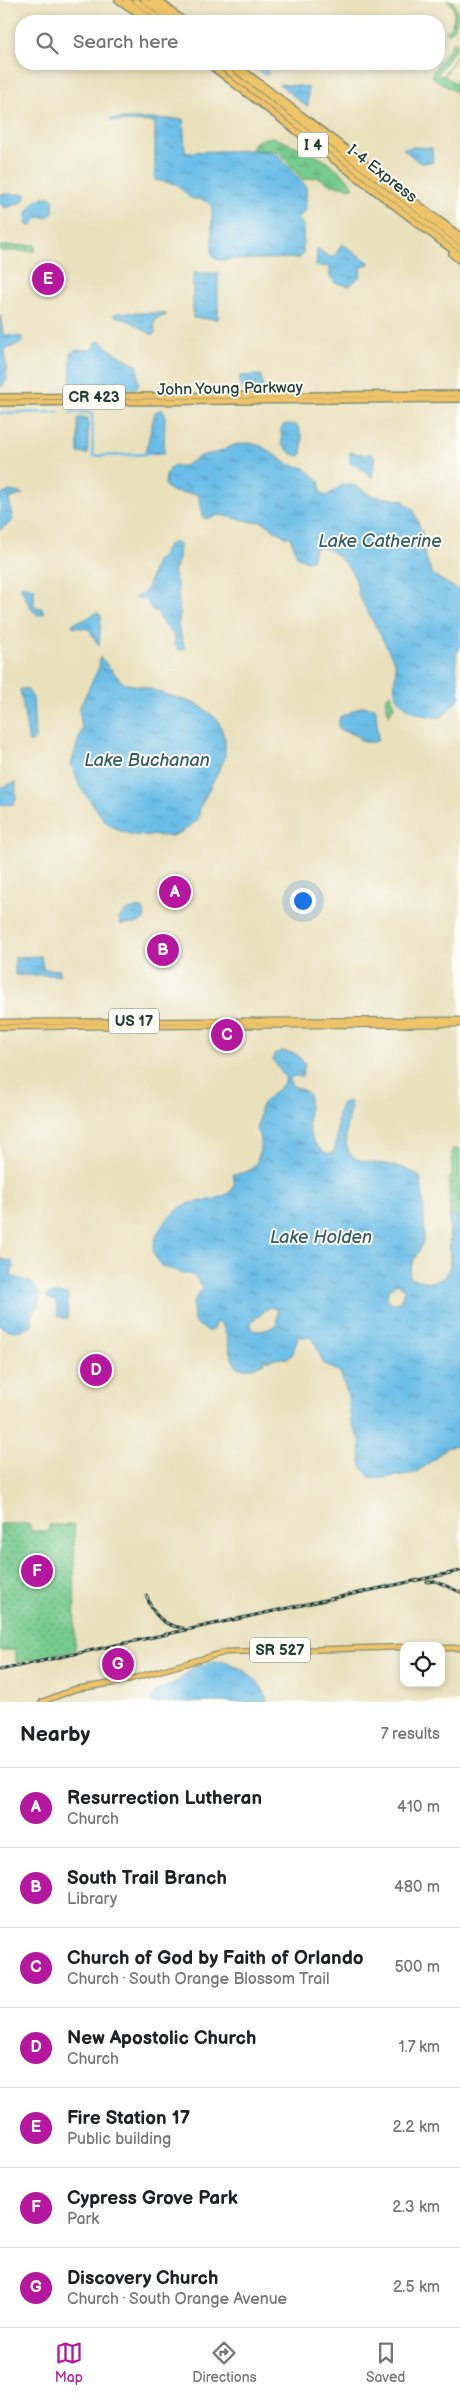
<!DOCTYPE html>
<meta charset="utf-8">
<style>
:root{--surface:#fff;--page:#f2f2f2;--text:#202124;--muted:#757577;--line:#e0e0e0;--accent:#b5179e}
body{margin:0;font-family:"Balsamiq Sans",sans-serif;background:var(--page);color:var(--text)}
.controls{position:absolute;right:15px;bottom:15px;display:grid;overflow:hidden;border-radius:10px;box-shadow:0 2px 8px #0003}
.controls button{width:45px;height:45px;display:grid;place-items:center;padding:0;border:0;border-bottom:1px solid var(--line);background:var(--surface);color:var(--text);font:25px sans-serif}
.you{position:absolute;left:302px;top:900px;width:18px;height:18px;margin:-12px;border:4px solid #fff;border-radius:50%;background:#1a73e8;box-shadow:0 0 0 8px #1a73e833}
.badge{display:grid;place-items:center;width:32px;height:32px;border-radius:50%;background:var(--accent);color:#fff;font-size:16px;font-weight:700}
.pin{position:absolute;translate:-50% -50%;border:2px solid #fff;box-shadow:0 1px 5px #0006}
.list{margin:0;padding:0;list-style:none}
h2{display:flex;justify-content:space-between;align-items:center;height:65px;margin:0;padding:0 20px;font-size:21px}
h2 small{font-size:16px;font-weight:400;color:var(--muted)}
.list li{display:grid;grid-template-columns:32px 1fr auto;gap:15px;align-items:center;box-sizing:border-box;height:80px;padding:0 20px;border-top:1px solid var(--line)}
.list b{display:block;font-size:19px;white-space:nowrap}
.list p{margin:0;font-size:16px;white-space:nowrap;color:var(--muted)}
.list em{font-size:16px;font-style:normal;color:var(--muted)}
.icon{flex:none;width:28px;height:28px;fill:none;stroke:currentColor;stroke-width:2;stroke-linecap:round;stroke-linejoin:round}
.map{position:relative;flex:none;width:460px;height:1702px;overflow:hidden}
.search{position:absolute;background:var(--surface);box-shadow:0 2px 8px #0003;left:15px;right:15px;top:15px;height:55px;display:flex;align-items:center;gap:12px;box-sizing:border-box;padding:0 18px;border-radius:20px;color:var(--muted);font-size:19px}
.sheet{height:625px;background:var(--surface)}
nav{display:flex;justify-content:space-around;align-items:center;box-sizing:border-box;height:70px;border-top:1px solid var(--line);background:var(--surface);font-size:14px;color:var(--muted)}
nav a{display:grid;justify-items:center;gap:2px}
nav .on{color:var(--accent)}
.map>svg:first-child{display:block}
.green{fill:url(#green-dots);stroke:#4b8461}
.wetland{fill:url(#wetland-marsh);stroke:#4b8461}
.cemetery{fill:url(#cemetery-stones);stroke:#4b8461}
.water{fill:url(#water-ripples);stroke:#457d8e;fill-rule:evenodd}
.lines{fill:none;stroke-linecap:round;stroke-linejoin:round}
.canal{stroke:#6bbde7;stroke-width:2.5}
.primary-casing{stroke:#848e78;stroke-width:7}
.highway-casing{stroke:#848e78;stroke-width:8}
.primary{stroke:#efc469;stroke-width:4.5}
.highway{stroke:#efc469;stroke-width:5}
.rail-casing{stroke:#1f3d34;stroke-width:3}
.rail{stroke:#fdfcf7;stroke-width:1;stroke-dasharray:4;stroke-linecap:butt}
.labels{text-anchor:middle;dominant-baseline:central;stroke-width:4;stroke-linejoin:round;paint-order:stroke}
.shield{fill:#fdfcf7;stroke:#62766e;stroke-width:1}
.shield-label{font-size:15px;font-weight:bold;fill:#1f3d34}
.street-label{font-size:16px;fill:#1f3d34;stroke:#fdfcf7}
.water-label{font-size:18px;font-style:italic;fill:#325d61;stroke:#fdfcf7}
</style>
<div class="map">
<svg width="460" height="1702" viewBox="0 0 460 1702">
<defs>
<pattern id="green-dots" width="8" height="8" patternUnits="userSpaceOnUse" patternTransform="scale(1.25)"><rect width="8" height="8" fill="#77cb8e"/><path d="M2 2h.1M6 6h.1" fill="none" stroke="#61a675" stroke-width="1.8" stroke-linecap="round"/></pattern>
<pattern id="wetland-marsh" width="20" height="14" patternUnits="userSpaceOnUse" patternTransform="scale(1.25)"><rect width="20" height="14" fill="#77cb8e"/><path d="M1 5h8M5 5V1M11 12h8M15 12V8" fill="none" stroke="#61a675"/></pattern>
<pattern id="cemetery-stones" width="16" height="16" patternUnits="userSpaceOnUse" patternTransform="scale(1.25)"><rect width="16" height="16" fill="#77cb8e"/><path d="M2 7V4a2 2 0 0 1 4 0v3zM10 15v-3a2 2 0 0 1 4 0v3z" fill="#61a675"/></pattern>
<pattern id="water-ripples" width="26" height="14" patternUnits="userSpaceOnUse" patternTransform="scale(1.25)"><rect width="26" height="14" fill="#6bbde7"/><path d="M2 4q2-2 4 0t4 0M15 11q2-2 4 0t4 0" fill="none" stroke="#579bbc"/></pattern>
</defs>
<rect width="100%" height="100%" fill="#fdfcf7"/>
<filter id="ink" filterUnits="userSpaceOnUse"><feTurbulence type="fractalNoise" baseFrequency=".02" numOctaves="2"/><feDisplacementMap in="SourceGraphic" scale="10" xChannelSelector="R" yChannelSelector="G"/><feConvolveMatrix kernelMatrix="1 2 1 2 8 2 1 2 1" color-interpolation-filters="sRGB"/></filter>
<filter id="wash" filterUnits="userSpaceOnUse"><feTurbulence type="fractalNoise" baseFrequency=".0096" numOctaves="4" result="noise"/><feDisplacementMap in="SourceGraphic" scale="20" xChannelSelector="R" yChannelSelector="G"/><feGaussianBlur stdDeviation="1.12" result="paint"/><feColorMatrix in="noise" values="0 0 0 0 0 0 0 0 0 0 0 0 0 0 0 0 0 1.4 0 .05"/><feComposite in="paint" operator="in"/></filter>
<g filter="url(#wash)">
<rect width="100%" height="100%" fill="#e9e0bc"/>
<g class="green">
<path d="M447,0L453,1C459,12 459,25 449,34L446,31C455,26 458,8 447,0Z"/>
<path d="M454,41L458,45L438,73L440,76H443L460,51L444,76L460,86L459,94L433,78L432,73Z"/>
<path d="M35,245V251H0V246Z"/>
<path d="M452,1149H460V1272H450L449,1177H452Z"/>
<path d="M0,1524H30L31,1531H49V1525H74L75,1651L16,1663V1650H0Z"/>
</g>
<g class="wetland">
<path d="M273,137C301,149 337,160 354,188L332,185L318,177L303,180L278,151L252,150V145L261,139Z"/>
<path d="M391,693L394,706L389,715L385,699Z"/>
</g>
<rect class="cemetery" x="258" y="1639" width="13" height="7"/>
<g class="water">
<path d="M250,64H268V74L265,75Z"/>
<path d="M279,84L308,87V106H306Z"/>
<path d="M111,119H183L185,152L254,150L276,153L306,186V208L299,218L303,226V254L300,258L217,260L212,254V208C207,197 199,201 190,198L176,184L155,180V122L111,121Z"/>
<path d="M413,147L432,148L433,162L420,163L403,149Z"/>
<path d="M0,194H25L27,195L22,202L6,208L0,204Z"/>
<path d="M44,197H51L53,200V213L48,217L36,218L32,226L27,225C24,212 32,202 44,197Z"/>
<path d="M342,244L370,263L361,268L360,276L350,286L335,283L330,276V266H316L317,248L329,257H334Z"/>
<path d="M195,273H218V319L193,318V274Z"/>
<path d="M117,313H164L167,315L157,318L154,323L155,333L152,335L132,322L113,315Z"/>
<path d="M0,314L3,332L6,335L22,337L23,342L5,350L7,380L0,388Z"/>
<path d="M100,341L109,349L138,366V386L134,389L71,387V353L76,350H92L96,345L95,342Z"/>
<path d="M261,375L263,388L244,389L240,386V376Z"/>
<path d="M162,409L165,414L164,453L145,454L155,412Z"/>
<path d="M78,418H88V454L78,453Z"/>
<path d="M285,424L297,425L302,437V454L300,456L292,454L282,445L281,428Z"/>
<path d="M249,443L261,446L288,464L305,468L319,481L321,493L326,496L345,484H352L373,496L402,500L413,509L422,533L424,554L433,575L460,591V645L456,655V666L460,697L442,717C425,719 399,709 395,691C393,681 398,670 394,661C383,639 371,618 359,596C357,591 358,586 356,581C351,568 335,550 321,547L315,548L312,560L307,561L297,556L290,536L286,537L261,521L254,522L220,515L204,519L198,494L173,492L165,486L166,475L172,466H185L200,456L219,452L234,445Z"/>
<path d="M350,452L367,455L369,453L375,456L372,478L367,472L350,463Z"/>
<path d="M10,491L23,494L9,499L13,520L0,530V495Z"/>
<path d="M176,542L179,544L178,559L173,572L177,583L180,615L178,626L185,649L179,650L175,645V636L160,620L158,612L152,610L146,600L135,597L143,594L147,589L156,561L162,557L168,545Z"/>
<path d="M22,585L34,588V606L42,608L44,614L38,615L33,611L20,587Z"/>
<path d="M97,612L101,616L99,646L89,629L73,627V623L84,620Z"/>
<path d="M100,657L123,683L144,687L199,705L218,720L225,739V758L200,807L198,820L182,832L172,836L134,835L118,830L105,821L80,787L71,764L82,729L79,709L99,667Z"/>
<path d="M20,689H27L33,698L35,738L32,742H29Z"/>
<path d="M363,706L375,708L376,711L378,740L375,742H365L359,739L358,736L341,730L338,726L340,717Z"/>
<path d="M16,782V801L13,804L0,805V788Z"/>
<path d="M140,908L145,912L144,920L136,924H120L119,918C124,911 132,908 140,908Z"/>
<path d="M41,956L43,969L60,970V975H15V957Z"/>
<path d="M282,1051L296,1054L305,1064L302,1077L292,1076L290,1079L291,1085L305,1091L309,1095C310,1118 303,1136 322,1150C326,1153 328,1154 333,1153C341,1138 333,1119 342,1103L349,1101L351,1106C329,1187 382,1148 420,1177C423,1187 425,1227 424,1237C422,1251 407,1263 410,1278L430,1282L445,1278L450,1266V1215L460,1218V1444L446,1448L432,1461L415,1473L376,1479L370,1477L361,1466L360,1440L351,1421L348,1396L340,1372L323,1363L316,1345L310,1337H298L292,1355L288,1358L272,1359L270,1361L264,1359V1363L252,1368H238C225,1351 231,1341 222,1324L216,1322L212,1331H208L194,1322L193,1303L202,1288L195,1276L163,1267L154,1255C150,1237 169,1213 185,1205C199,1199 242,1203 233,1174C239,1173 245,1174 251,1169C261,1162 263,1138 256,1129C260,1121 258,1113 262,1105C269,1094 281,1090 286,1079L273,1060L274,1054ZM398,1283L405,1290L400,1302L392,1303L387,1298C387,1290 391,1286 398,1283ZM270,1307L277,1309V1323C272,1329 261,1333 253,1330L251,1325L252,1321Z"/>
<path d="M0,1259L12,1261L13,1268L10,1276L31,1282L40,1294L38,1306L32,1315V1326C19,1332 13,1333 0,1326Z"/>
<path d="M48,1294H68L67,1319L58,1316L56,1301L46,1298Z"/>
<path d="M224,1661C241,1667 265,1682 267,1702H149L157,1691L178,1681L192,1668L200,1664Z"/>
</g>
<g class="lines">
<g class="canal">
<path d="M70,412L92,413L93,456L149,454"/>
<path d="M0,413L58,412"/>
</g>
</g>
</g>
<g filter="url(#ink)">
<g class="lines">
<g class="primary-casing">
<g id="primary">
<path d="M0,1022L460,1020"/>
<path d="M0,1027L460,1024"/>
<path d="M441,1648H460"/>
<path d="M42,1702L75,1689L120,1682L226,1652L404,1647"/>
</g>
</g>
<g class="highway-casing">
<g id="highway">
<path d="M118,0L149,21"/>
<path d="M126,0L154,21"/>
<path d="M135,0L163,21"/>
<path d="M144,0L172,21"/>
<path d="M152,0L179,21"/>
<path d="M159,0L184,21"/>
<path d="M208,64L460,256"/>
<path d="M218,64L460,249"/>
<path d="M228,64L460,242"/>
<path d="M235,64L460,236"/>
<path d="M452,254L460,261"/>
<path d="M0,397L460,394"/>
<path d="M0,403L460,399"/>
</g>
</g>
<use href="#primary" class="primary"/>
<use href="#highway" class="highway"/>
<g class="rail-casing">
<g id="rail">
<path d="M427,1582L435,1581L460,1592"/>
<path d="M147,1596C152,1614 164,1626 183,1628"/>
<path d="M0,1670L460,1571"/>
</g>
</g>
<use href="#rail" class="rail"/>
</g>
</g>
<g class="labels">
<g class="shield">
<rect x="298" y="132.5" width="30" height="25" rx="4"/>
<rect x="63" y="384.5" width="62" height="25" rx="4"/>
<rect x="109" y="1008.5" width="50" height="25" rx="4"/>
<rect x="250" y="1637.5" width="60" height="25" rx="4"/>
</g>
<g class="shield-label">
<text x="313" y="145">I 4</text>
<text x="94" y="397">CR 423</text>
<text x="134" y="1021">US 17</text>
<text x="280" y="1650">SR 527</text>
</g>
<g class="street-label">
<text transform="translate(382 174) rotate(38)">I-4 Express</text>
<text transform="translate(230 389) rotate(-1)">John Young Parkway</text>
</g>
<g class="water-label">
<text x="380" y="541">Lake Catherine</text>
<text x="147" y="760">Lake Buchanan</text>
<text x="321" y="1237">Lake Holden</text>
</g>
</g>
</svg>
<div class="controls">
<button><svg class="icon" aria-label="locate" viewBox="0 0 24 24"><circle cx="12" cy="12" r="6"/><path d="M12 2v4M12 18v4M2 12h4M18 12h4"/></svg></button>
</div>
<div class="you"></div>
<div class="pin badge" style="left:175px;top:892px">A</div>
<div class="pin badge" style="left:163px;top:950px">B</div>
<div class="pin badge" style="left:227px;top:1035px">C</div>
<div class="pin badge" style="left:96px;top:1370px">D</div>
<div class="pin badge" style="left:48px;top:279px">E</div>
<div class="pin badge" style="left:37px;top:1571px">F</div>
<div class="pin badge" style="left:118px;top:1664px">G</div>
<div class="search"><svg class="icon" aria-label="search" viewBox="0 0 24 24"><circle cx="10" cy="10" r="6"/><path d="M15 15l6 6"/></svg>Search here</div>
</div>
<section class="sheet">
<h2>Nearby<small>7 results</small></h2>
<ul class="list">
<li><span class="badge">A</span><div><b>Resurrection Lutheran</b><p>Church</p></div><em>410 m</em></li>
<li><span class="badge">B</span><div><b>South Trail Branch</b><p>Library</p></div><em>480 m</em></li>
<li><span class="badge">C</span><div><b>Church of God by Faith of Orlando</b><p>Church · South Orange Blossom Trail</p></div><em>500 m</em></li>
<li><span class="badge">D</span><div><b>New Apostolic Church</b><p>Church</p></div><em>1.7 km</em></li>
<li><span class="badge">E</span><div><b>Fire Station 17</b><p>Public building</p></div><em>2.2 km</em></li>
<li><span class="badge">F</span><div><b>Cypress Grove Park</b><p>Park</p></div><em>2.3 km</em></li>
<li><span class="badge">G</span><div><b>Discovery Church</b><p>Church · South Orange Avenue</p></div><em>2.5 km</em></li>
</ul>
</section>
<nav>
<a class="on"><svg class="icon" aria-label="map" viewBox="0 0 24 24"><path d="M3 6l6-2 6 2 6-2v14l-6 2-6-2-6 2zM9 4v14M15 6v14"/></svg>Map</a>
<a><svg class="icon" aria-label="directions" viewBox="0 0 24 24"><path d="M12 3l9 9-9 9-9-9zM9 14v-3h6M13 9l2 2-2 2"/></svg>Directions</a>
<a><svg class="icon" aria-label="saved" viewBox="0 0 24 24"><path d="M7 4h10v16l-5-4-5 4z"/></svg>Saved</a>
</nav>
